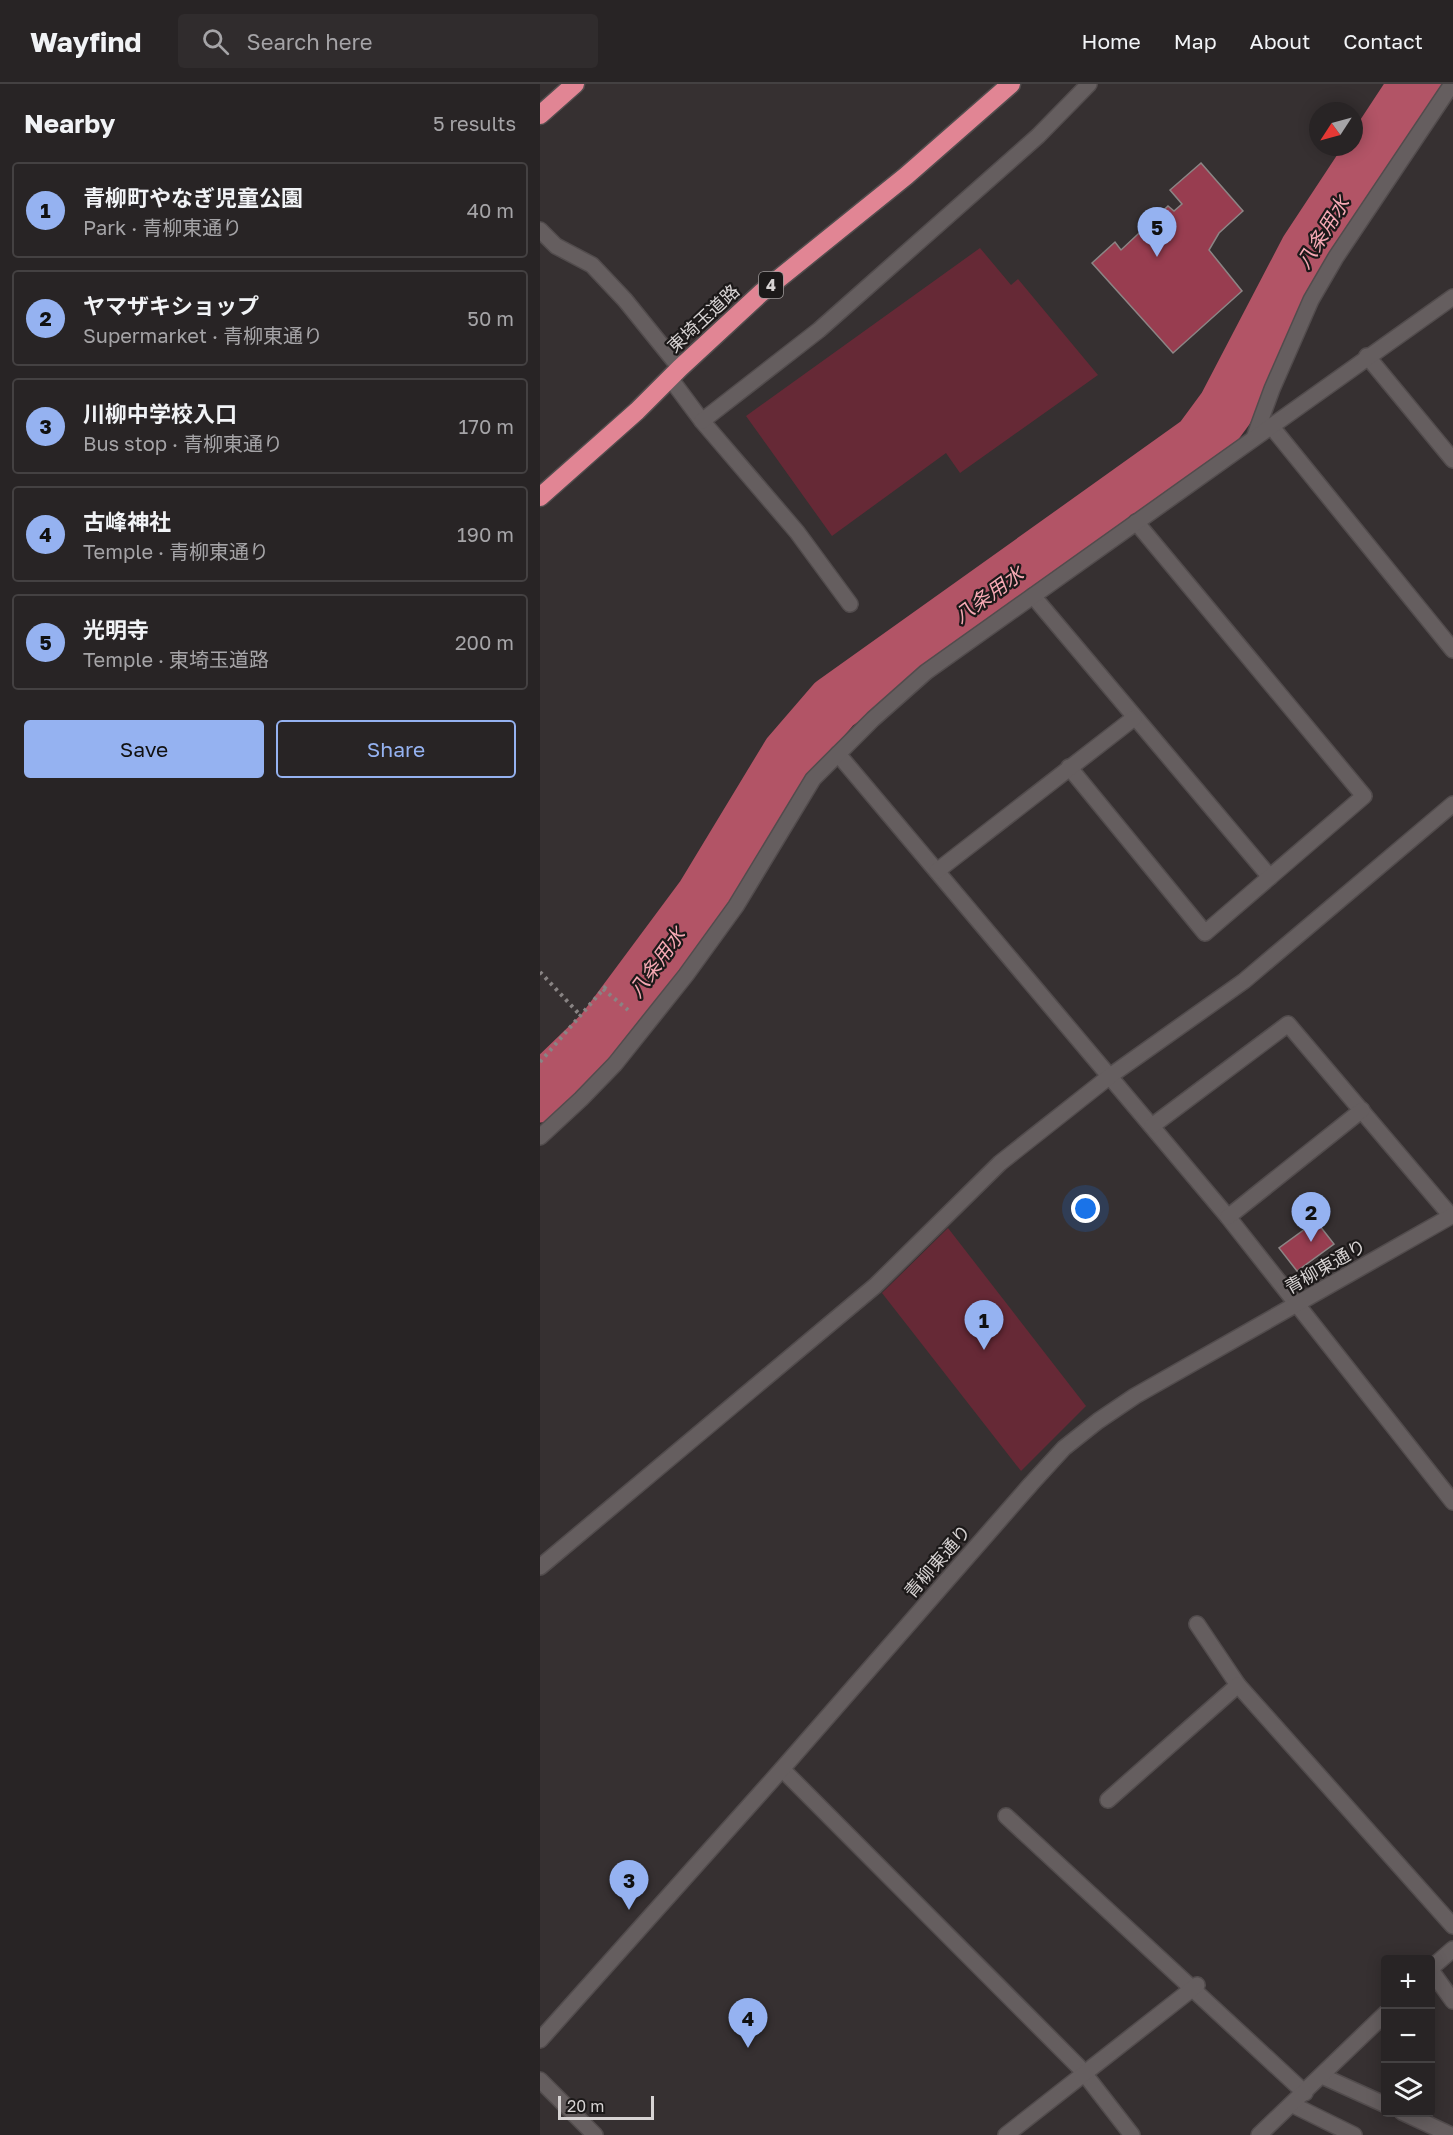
<!DOCTYPE html>
<meta charset="utf-8">
<style>
:root{--surface:#282425;--page:#302c2d;--text:#f1f3f6;--muted:#a5a4a7;--line:#444142;--accent:#95b2f1}
body{margin:0;font-family:"Golos Text","Noto Sans JP",sans-serif;background:var(--page);color:var(--text)}
.controls{position:absolute;right:18px;bottom:18px;display:grid;overflow:hidden;border-radius:6px;box-shadow:0 3px 15px #0003}
.controls button{width:54px;height:54px;display:grid;place-items:center;padding:0;border:0;border-bottom:2px solid var(--line);background:var(--surface);color:var(--text);font:30px sans-serif}
.compass{position:absolute;left:769px;top:18px;width:54px;height:54px;border-radius:50%;background:var(--surface);box-shadow:0 3px 15px #0003;rotate:234deg}
.scale{position:absolute;left:18px;bottom:15px;width:96px;box-sizing:border-box;padding-left:6px;border:3px solid #d7d3d3;border-top:0;font-size:16px;line-height:21px;white-space:nowrap;color:#d7d3d3;-webkit-text-stroke:4px #1c1919;paint-order:stroke}
.you{position:absolute;left:546px;top:1125px;width:21px;height:21px;margin:-15px;border:4px solid #fff;border-radius:50%;background:#1a73e8;box-shadow:0 0 0 9px #1a73e833}
.badge{display:grid;place-items:center;width:39px;height:39px;border-radius:50%;background:var(--accent);color:#111;font-size:20px;font-weight:700}
.pin{position:absolute;translate:-50% -50px;filter:drop-shadow(0 2px 3px #0008)}
.pin::after{content:'';position:absolute;top:32px;width:21px;height:18px;background:inherit;clip-path:polygon(0 0,100% 0,50% 100%)}
.list{margin:0;padding:0;list-style:none}
h2{display:flex;justify-content:space-between;align-items:center;height:78px;margin:0;padding:0 24px;font-size:26px}
h2 small{font-size:20px;font-weight:400;color:var(--muted)}
.list li{display:grid;grid-template-columns:39px 1fr auto;gap:18px;align-items:center;box-sizing:border-box;height:96px;margin:0 12px 12px;padding:0 12px;border:2px solid var(--line);border-radius:6px}
.list b{display:block;font-size:22px;white-space:nowrap}
.list p{margin:0;font-size:20px;white-space:nowrap;color:var(--muted)}
.list em{font-size:20px;font-style:normal;color:var(--muted)}
.actions{display:flex;gap:12px;padding:18px 24px}
.actions a{flex:1;padding:14px 0;border:2px solid var(--accent);border-radius:6px;text-align:center;font-size:21px;color:var(--accent)}
.actions .main{background:var(--accent);color:#111}
.icon{flex:none;width:33px;height:33px;fill:none;stroke:currentColor;stroke-width:2;stroke-linecap:round;stroke-linejoin:round}
.map{position:relative;flex:none;width:913px;height:2051px;overflow:hidden}
header{display:flex;align-items:center;gap:36px;box-sizing:border-box;height:84px;padding:0 30px;background:var(--surface);border-bottom:2px solid var(--line)}
header strong{font-size:28px}
nav{display:flex;gap:33px;margin-inline-start:auto;font-size:21px}
.search{width:420px;height:54px;background:var(--page);display:flex;align-items:center;gap:15px;box-sizing:border-box;padding:0 21px;border-radius:6px;color:var(--muted);font-size:22px}
main{display:flex}
aside{flex:1;background:var(--surface)}
.map>svg:first-child{display:block}
.green{fill:#662936}
.lines{fill:none;stroke-linecap:round;stroke-linejoin:round}
.river{stroke:#b25466;stroke-width:57}
.building{fill:#983d50;stroke:#8c8585;stroke-width:1.5}
.minor-casing{stroke:#524c4d;stroke-width:18}
.highway-casing{stroke:#524c4d;stroke-width:21}
.path{stroke:#898484;stroke-width:4;stroke-dasharray:3 4.5;stroke-linecap:butt}
.minor{stroke:#655e5f;stroke-width:15}
.highway{stroke:#e18594;stroke-width:18}
.labels{text-anchor:middle;dominant-baseline:central;stroke-width:4.5;stroke-linejoin:round;paint-order:stroke}
.shield{fill:#1c1919;stroke:#9f9b9b;stroke-width:1.5}
.shield-label{font-size:16px;font-weight:bold;fill:#d7d3d3}
.street-label{font-size:18px;fill:#d7d3d3;stroke:#1c1919}
.water-label{font-size:20px;font-style:italic;fill:#f6a9b4;stroke:#1c1919}
</style>
<header>
<strong>Wayfind</strong>
<div class="search"><svg class="icon" aria-label="search" viewBox="0 0 24 24"><circle cx="10" cy="10" r="6"/><path d="M15 15l6 6"/></svg>Search here</div>
<nav><a>Home</a><a>Map</a><a>About</a><a>Contact</a></nav>
</header>
<main>
<aside>
<h2>Nearby<small>5 results</small></h2>
<ul class="list">
<li><span class="badge">1</span><div><b>青柳町やなぎ児童公園</b><p>Park · 青柳東通り</p></div><em>40 m</em></li>
<li><span class="badge">2</span><div><b>ヤマザキショップ</b><p>Supermarket · 青柳東通り</p></div><em>50 m</em></li>
<li><span class="badge">3</span><div><b>川柳中学校入口</b><p>Bus stop · 青柳東通り</p></div><em>170 m</em></li>
<li><span class="badge">4</span><div><b>古峰神社</b><p>Temple · 青柳東通り</p></div><em>190 m</em></li>
<li><span class="badge">5</span><div><b>光明寺</b><p>Temple · 東埼玉道路</p></div><em>200 m</em></li>
</ul>
<div class="actions"><a class="main">Save</a><a>Share</a></div>
</aside>
<div class="map">
<svg width="913" height="2051" viewBox="0 0 913 2051">
<rect width="100%" height="100%" fill="#363031"/>
<g class="green">
<path d="M440,164L471,201L478,195L558,291L420,389L406,369L292,452L206,332Z"/>
<path d="M408,1144L546,1322L481,1387L342,1209Z"/>
</g>
<g class="lines">
<path class="river" d="M0,1010L63,949L164,813L250,671L294,620L661,358L686,324L768,167L878,0"/>
</g>
<g class="building">
<path d="M661,79L703,127L679,149L669,166L702,207L633,269L552,179L575,158L581,166L628,122L634,127L642,120L630,106Z"/>
<path d="M776,1137L794,1160L757,1187L739,1164Z"/>
</g>
<g class="lines">
<g class="minor-casing">
<g id="minor">
<path d="M0,146L16,162L52,181L85,216L140,284"/>
<path d="M827,272L913,376"/>
<path d="M130,294L162,337L257,448L310,520"/>
<path d="M162,337L279,246L498,52L549,0"/>
<path d="M731,342L913,566"/>
<path d="M714,354L732,305L771,216L796,173L912,0"/>
<path d="M493,512L730,793"/>
<path d="M298,670L688,1133L913,1418"/>
<path d="M529,683L665,849L824,712L596,438"/>
<path d="M397,787L594,634"/>
<path d="M612,1042L748,940L911,1132"/>
<path d="M0,1053L41,1015L75,980L146,891L196,822L273,695L333,635L386,588L913,213"/>
<path d="M688,1133L822,1026"/>
<path d="M0,1483L335,1202L460,1079L570,992L704,897L913,720"/>
<path d="M657,1540L698,1601L913,1842"/>
<path d="M242,1685L540,1984L592,2051"/>
<path d="M568,1716L698,1601"/>
<path d="M466,1732L765,2009"/>
<path d="M890,1885L913,1917"/>
<path d="M890,1885L913,1865"/>
<path d="M0,1956L242,1685L491,1400L524,1364L558,1337L595,1312L913,1131"/>
<path d="M782,1992L846,2021"/>
<path d="M0,1996L55,2051"/>
<path d="M753,2021L814,2051"/>
<path d="M862,2028L911,2051"/>
<path d="M466,2051L657,1901"/>
<path d="M719,2051L846,1929"/>
</g>
</g>
<g class="highway-casing">
<g id="highway">
<path d="M0,31L35,0"/>
<path d="M0,413L97,327L140,284L221,209L366,92L471,0"/>
</g>
</g>
<g class="path">
<path d="M0,888L41,932"/>
<path d="M63,905L88,926"/>
<path d="M0,978L67,901"/>
</g>
<use href="#minor" class="minor"/>
<use href="#highway" class="highway"/>
</g>
<g class="labels">
<rect class="shield" x="219" y="188" width="24" height="26" rx="4.5"/>
<g class="shield-label">
<text x="231" y="201">4</text>
</g>
<g class="street-label">
<text transform="translate(163 234) rotate(-43)">東埼玉道路</text>
<text transform="translate(785 1182) rotate(-30)">青柳東通り</text>
<text transform="translate(397 1477) rotate(-49)">青柳東通り</text>
</g>
<g class="water-label">
<text transform="translate(782 148) rotate(-58)">八条用水</text>
<text transform="translate(448 510) rotate(-36)">八条用水</text>
<text transform="translate(116 878) rotate(-54)">八条用水</text>
</g>
</g>
</svg>
<div class="controls">
<button>+</button>
<button>−</button>
<button><svg class="icon" aria-label="layers" viewBox="0 0 24 24"><path d="M12 4l9 5-9 5-9-5zM3 14l9 5 9-5"/></svg></button>
</div>
<svg class="compass" viewBox="-18 -18 36 36"><path d="M0-13l5 13h-10z" fill="#e53935"/><path d="M0 13l5-13h-10z" fill="#a5a4a7"/></svg>
<div class="scale">20 m</div>
<div class="you"></div>
<div class="pin badge" style="left:444px;top:1266px">1</div>
<div class="pin badge" style="left:771px;top:1158px">2</div>
<div class="pin badge" style="left:89px;top:1826px">3</div>
<div class="pin badge" style="left:208px;top:1964px">4</div>
<div class="pin badge" style="left:617px;top:173px">5</div>
</div>
</main>
